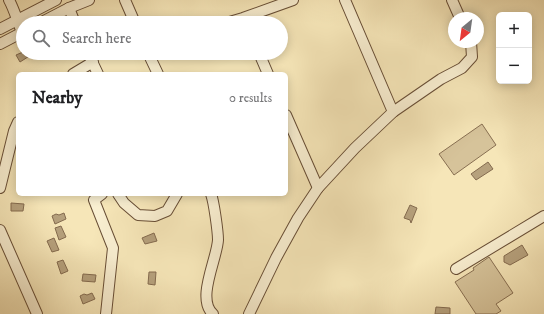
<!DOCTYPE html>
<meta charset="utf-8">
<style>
:root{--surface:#fff;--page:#f6f6f6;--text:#202124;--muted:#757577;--line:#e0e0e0}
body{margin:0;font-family:"IM FELL DW Pica",serif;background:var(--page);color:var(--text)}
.controls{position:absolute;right:12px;top:12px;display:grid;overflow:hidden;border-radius:6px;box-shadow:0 2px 10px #0003}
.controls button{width:36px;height:36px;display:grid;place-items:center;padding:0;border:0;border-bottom:1px solid var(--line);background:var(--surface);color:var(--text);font:20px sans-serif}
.compass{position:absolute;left:448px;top:12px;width:36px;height:36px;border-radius:50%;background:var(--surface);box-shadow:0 2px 10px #0003;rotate:209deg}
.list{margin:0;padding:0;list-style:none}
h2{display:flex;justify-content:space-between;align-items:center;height:52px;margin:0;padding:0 16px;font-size:17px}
h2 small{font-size:13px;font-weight:400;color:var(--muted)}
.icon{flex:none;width:22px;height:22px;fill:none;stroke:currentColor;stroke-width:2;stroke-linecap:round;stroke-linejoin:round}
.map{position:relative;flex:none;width:544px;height:314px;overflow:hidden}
.search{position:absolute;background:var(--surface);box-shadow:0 2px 10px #0003;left:16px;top:16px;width:272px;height:44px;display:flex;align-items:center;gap:10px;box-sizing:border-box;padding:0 14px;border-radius:22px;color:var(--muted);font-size:15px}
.panel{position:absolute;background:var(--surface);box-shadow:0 2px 10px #0003;left:16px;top:72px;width:272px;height:124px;border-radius:6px}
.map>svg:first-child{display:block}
.green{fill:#d6c39a;stroke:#886f52}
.water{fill:#b6a17d;stroke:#846b4f}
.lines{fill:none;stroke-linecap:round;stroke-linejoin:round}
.minor-casing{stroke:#684e36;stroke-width:12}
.minor{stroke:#f9efd1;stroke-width:10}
</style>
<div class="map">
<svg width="544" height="314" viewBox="0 0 544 314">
<rect width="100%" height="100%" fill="#f6e6b8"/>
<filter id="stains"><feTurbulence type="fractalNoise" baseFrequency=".005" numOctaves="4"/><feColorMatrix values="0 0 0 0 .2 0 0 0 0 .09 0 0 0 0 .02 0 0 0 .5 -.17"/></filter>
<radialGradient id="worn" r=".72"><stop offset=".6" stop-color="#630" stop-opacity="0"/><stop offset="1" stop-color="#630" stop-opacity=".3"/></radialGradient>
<g class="green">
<path d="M482,124L496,145L454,175L439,154Z"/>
<path d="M489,257L513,293L496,304L501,311L496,314H476L455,282L474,270L473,268Z"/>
</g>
<g class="water">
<path d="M23,52V53H30L31,55L20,62L16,55Z"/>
<path d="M488,162L493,169L476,180L471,174Z"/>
<path d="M11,203L24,204L23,211H11Z"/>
<path d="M410,205L417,208L411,223L410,220L404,218Z"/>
<path d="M64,213L66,219L55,224L52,216L56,214L59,215Z"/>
<path d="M61,226L66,237L59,240L55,228Z"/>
<path d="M154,233L157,241L145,244L142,238Z"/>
<path d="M54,238L59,250L52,252L47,241Z"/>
<path d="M522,245L528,255L510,265L504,262V256Z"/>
<path d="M63,260L68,271L61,274L57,262Z"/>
<path d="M149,272H156L155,285L148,284Z"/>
<path d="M83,274L96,275L95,282L82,281Z"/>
<path d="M92,293L95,299L83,304L80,296L84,294L87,295Z"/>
<path d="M436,307L450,308V314H435Z"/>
</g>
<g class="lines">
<g class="minor-casing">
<g id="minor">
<path d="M9,0C15,11 17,21 22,32"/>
<path d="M125,0L135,23"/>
<path d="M345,0L393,112"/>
<path d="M452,0L460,18"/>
<path d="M69,8L75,23"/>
<path d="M40,23L69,8L89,0"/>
<path d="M226,23L243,18L293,0"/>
<path d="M0,29L56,0"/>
<path d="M0,44L23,32"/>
<path d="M88,53L98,74"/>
<path d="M148,53L158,74"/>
<path d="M259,53L268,74"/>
<path d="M73,74L93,62"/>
<path d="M286,115L318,188"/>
<path d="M0,188L14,131L18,122"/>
<path d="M102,194L94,200L113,248L106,314"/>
<path d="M118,194L124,203L138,215L155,216L167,211L177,194"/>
<path d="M211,194C214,202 218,232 218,240C217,259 196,299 213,314"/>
<path d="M0,230L37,314"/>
<path d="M456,269L544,216"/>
<path d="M249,314L276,258L298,218L318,188L355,148L393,112L441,79L462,68L472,57L471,42"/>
</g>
</g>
<use href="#minor" class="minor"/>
</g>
<rect width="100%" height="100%" filter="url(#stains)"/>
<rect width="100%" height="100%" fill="url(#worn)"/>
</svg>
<div class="controls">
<button>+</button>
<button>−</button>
</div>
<svg class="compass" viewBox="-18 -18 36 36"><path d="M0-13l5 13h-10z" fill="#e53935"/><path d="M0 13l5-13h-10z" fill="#757577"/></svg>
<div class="search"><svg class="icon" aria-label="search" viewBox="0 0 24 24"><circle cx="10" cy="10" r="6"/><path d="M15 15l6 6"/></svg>Search here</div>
<section class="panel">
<h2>Nearby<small>0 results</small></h2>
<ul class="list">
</ul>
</section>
</div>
